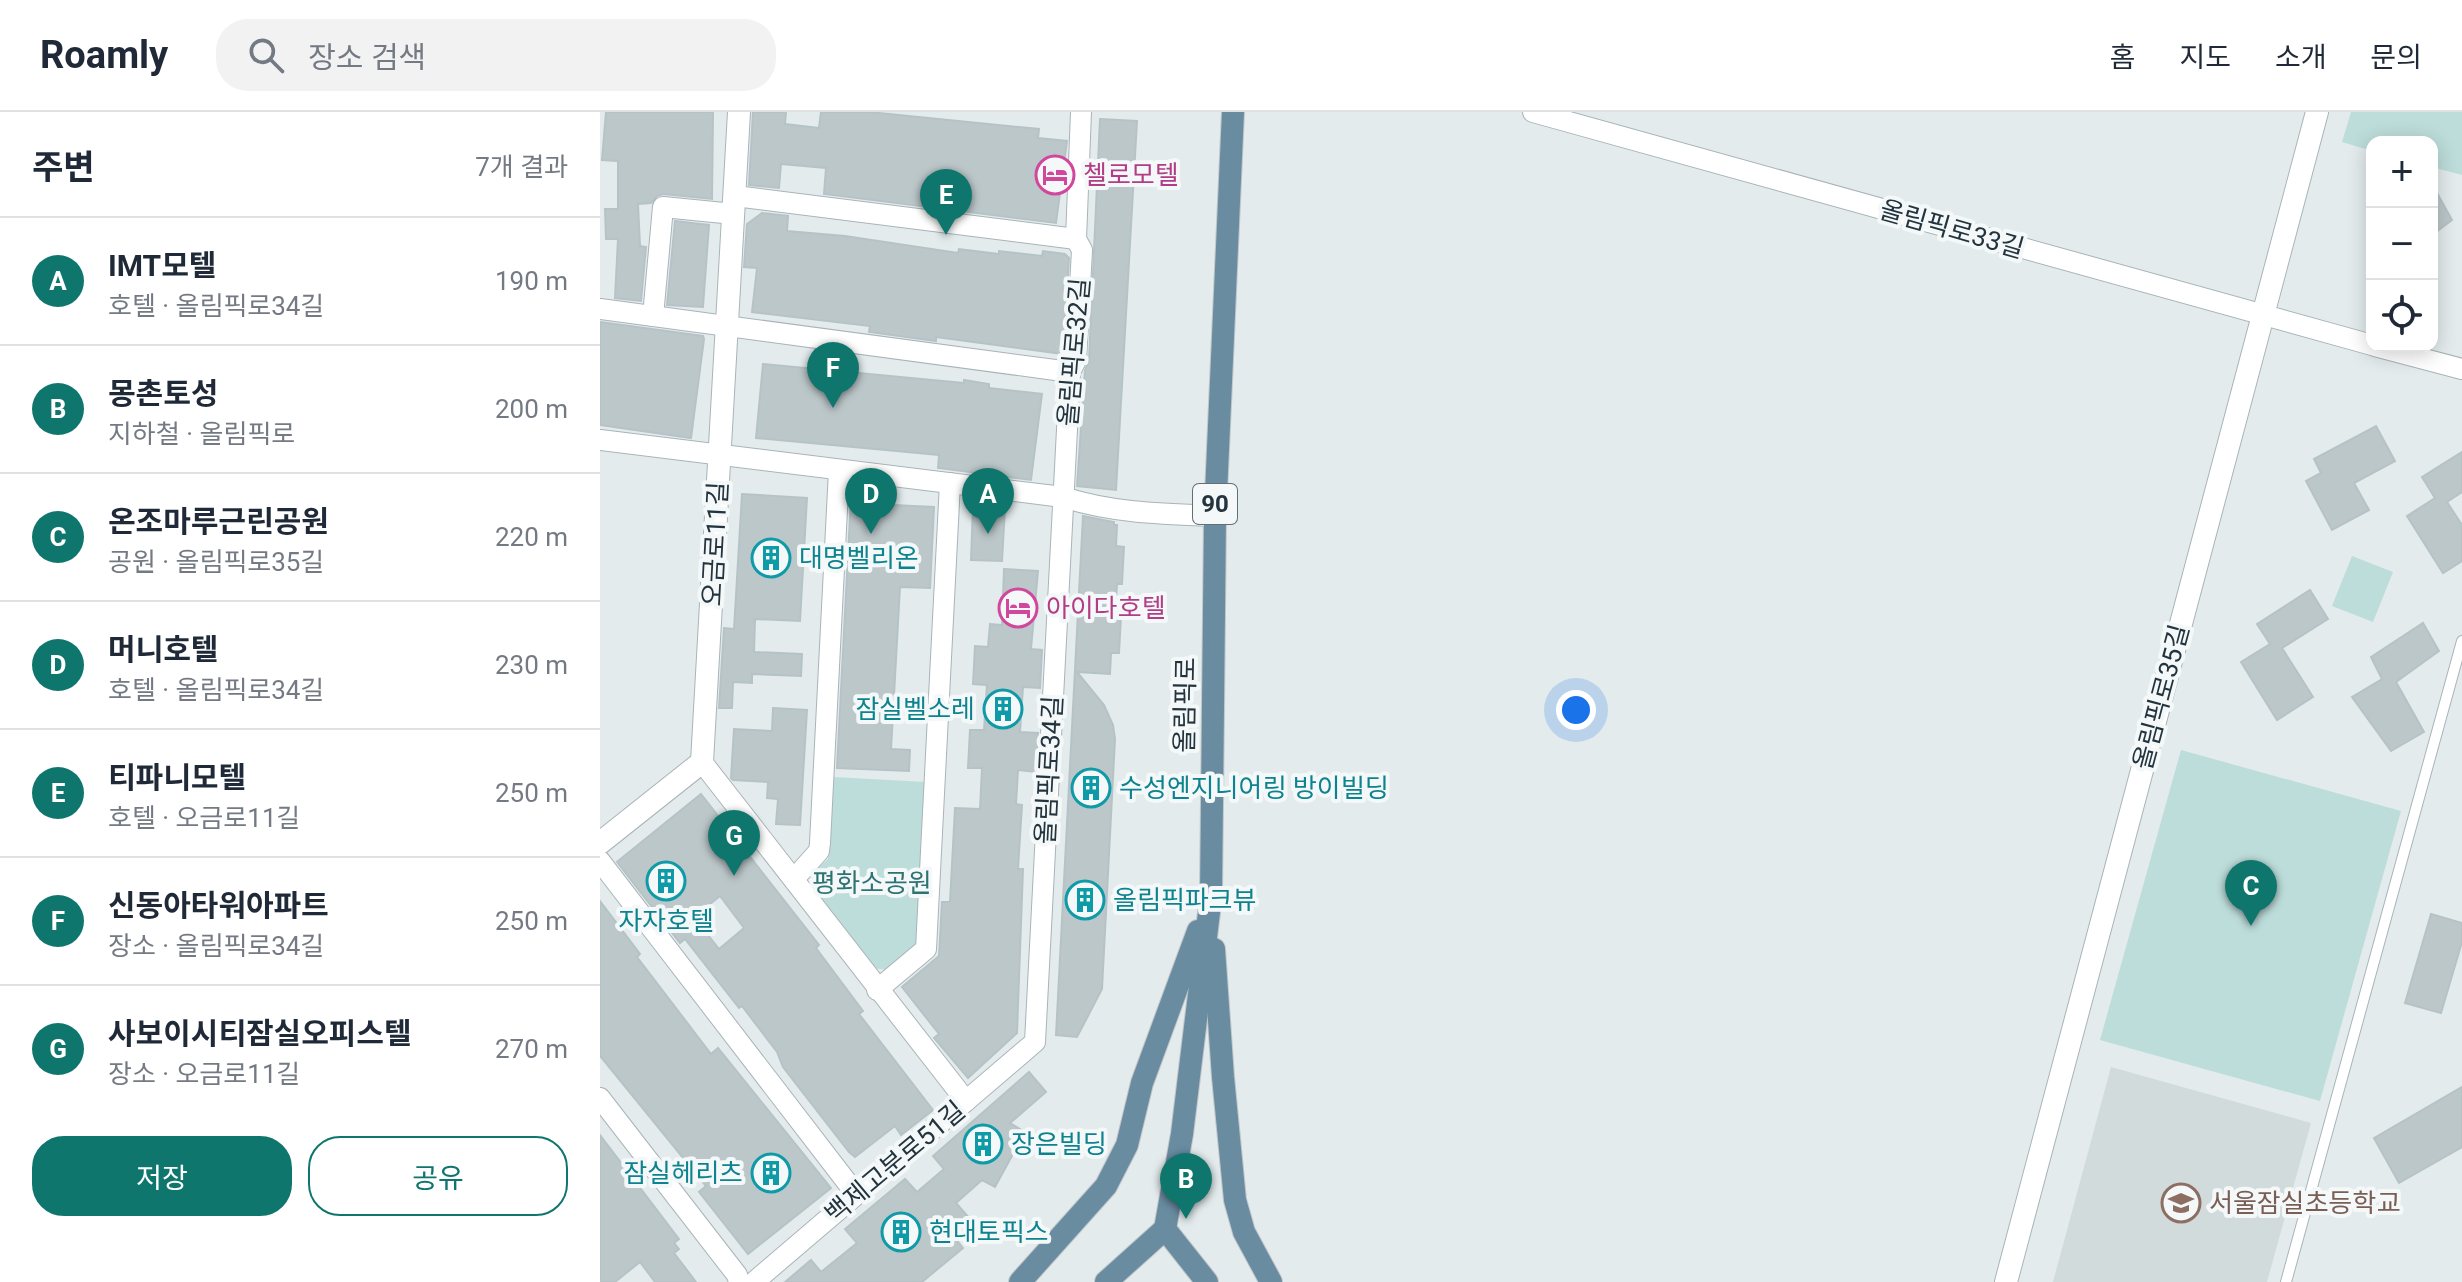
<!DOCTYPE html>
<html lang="ko">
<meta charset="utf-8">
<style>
:root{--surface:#fff;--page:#f2f2f3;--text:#1f2937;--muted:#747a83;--line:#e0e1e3;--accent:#0f766e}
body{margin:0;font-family:Roboto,"Noto Sans KR",sans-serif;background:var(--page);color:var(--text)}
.controls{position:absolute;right:24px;top:24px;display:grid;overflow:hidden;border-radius:16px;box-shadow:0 4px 20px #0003}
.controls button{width:72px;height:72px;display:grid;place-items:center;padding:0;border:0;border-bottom:2px solid var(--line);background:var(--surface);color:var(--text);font:40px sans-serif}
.you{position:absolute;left:976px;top:598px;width:28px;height:28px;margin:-20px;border:6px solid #fff;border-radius:50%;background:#1a73e8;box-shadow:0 0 0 12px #1a73e833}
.badge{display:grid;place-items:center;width:52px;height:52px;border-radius:50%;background:var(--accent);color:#fff;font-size:26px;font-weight:700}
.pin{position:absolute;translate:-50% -66px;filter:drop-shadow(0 2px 4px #0008)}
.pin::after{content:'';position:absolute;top:42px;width:28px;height:24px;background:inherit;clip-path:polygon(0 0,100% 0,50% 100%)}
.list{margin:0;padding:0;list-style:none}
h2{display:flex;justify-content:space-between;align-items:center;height:104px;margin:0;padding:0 32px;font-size:34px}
h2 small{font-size:26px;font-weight:400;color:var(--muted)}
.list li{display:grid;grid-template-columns:52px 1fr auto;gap:24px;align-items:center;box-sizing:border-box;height:128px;padding:0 32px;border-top:2px solid var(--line)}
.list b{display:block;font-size:30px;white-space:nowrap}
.list p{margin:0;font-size:26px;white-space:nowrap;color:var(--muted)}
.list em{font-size:26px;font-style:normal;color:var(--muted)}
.actions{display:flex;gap:16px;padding:24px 32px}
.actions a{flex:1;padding:18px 0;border:2px solid var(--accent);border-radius:32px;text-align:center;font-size:28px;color:var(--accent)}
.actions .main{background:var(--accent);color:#fff}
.icon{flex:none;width:44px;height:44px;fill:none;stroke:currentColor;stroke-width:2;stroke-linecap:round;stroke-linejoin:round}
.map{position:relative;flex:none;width:1862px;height:1170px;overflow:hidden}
header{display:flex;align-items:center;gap:48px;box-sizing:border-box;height:112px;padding:0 40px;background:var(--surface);border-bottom:2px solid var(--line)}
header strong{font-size:38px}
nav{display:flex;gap:44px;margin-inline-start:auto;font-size:28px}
.search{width:560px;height:72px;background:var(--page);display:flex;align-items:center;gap:20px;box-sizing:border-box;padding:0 28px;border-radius:32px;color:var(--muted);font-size:30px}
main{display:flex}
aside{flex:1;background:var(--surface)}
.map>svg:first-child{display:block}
.built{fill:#d1dbdc}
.green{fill:#bdddda}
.building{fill:#bcc7ca;stroke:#b6c3c6;stroke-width:2;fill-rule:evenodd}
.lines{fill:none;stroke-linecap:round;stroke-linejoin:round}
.service-casing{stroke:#a9b4b8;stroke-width:12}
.minor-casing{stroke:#a9b4b8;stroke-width:22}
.tertiary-casing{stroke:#a9b4b8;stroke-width:24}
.primary-casing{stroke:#c1c6c9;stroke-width:24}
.service{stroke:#fff;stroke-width:10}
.minor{stroke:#fff;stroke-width:20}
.tertiary{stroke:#fff;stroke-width:22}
.primary{stroke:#698ca1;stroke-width:22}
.labels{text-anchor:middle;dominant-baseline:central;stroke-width:8;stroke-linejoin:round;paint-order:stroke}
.shield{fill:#f4f8f9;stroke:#626f76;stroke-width:2}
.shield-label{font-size:24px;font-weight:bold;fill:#23343e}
.hotel-label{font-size:26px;fill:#b23c85;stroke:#f4f8f9;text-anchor:start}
.street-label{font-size:26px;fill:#23343e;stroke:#f4f8f9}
.culture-label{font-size:26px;fill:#0d838f;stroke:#f4f8f9;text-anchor:start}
.park-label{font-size:26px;fill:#2e7374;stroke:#f4f8f9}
.education-label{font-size:26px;fill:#785e54;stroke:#f4f8f9;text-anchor:start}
</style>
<header>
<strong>Roamly</strong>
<div class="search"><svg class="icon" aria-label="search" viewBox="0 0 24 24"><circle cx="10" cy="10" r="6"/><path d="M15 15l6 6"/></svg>장소 검색</div>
<nav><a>홈</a><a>지도</a><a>소개</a><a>문의</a></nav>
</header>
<main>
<aside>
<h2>주변<small>7개 결과</small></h2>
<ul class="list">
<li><span class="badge">A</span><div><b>IMT모텔</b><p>호텔 · 올림픽로34길</p></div><em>190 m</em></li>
<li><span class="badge">B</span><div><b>몽촌토성</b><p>지하철 · 올림픽로</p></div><em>200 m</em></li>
<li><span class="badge">C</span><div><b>온조마루근린공원</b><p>공원 · 올림픽로35길</p></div><em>220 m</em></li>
<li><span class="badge">D</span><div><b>머니호텔</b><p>호텔 · 올림픽로34길</p></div><em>230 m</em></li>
<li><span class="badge">E</span><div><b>티파니모텔</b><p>호텔 · 오금로11길</p></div><em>250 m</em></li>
<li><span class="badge">F</span><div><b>신동아타워아파트</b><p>장소 · 올림픽로34길</p></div><em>250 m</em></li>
<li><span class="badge">G</span><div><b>사보이시티잠실오피스텔</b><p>장소 · 오금로11길</p></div><em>270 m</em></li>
</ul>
<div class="actions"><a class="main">저장</a><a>공유</a></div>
</aside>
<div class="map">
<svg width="1862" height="1170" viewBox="0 0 1862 1170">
<rect width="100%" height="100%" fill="#e3ebed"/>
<path class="built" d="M1511,955L1711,1011L1667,1170H1453Z"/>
<g class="green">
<path d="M1751,0H1862V63L1832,55V30H1772V39L1742,30Z"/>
<path d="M1752,444L1793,460L1773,510L1732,494Z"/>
<path d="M1581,638L1801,699L1720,989L1500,928Z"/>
<path d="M233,665L326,670L318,833L288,858L273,856L211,776L213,761L228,747Z"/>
</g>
<g class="building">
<path d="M6,0H113L112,87L63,82L57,84L51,91L38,92L40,134L46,135L41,189L15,186L18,127H6L5,97H18V49L2,48Z"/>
<path d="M153,0H186L185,12L219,16L221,0H269L439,17L438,26L467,29L456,111L224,82L226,56L181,52L179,76L149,73Z"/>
<path d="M500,7L537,9L516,378L477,374L485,258L489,249Z"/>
<path d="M1832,72L1852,108L1832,123Z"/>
<path d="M162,101L188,104L187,119L245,124L358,141L359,137L399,142V139L442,144L443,139L465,142L469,146L463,242L336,225V229L269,220L270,214L152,200L157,156L144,155L147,112Z"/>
<path d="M75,109L109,113L103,195L67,193Z"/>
<path d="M0,210L103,224L104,227L91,326L0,313Z"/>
<path d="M163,252L364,271V268L389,272V276L442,282L431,368L338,356L339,343L156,326Z"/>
<path d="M1776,314L1795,349L1754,371L1769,398L1732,418L1706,369L1721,361L1714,347Z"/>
<path d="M1862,340V380L1847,390L1862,413V449L1843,461L1807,404L1835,386L1822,365Z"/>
<path d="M260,378L294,381L293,393L334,395L330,476L300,475L291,637L310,638L309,659L237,656L251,385L259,386Z"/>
<path d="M142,382L207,386L200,509L155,507L154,540L202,542L201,564L152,562V571L133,570L132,596H119L124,516L134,517Z"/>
<path d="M373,395L405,396L402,449L371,448Z"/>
<path d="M483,404L514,410V413H517L516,434L524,435L522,472H517L515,503L521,504L519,541H511L510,562L477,560L504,593L513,613L515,627L502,877L477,925L456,923Z"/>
<path d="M404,457L438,459L431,537L442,538L440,576L423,575L420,620L438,621L436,660L418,658L416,692L422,693L418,757H423L417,921L368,966L334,926L339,922L302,875L339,844L342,790H350L355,696L380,697L382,656H368L370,618H384L387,573L373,572L375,534L388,535L390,512L402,513Z"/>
<path d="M1710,478L1728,507L1682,536L1713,585L1677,608L1641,550L1670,532L1657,512Z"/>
<path d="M1823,511L1839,539L1796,570L1824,620L1791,639L1752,585L1782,567L1771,545Z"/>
<path d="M173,596L207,598L200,713L176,712L178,687L167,686L168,670L133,668L131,666L134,617L172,619Z"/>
<path d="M101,682L219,833L216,836L263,899L259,902L333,998L301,1023L295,1014L255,1045L249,1040L183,955L177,940L142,894L139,896L85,827L80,831L17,750ZM120,784L144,816L119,837L94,805Z"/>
<path d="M0,789L40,842L37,845L111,942L118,936L231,1076L148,1142L99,1080L106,1074L0,944Z"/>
<path d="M1831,802L1862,811V830L1841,901L1805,891Z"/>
<path d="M429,960L446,980L410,1011L425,1020L395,1075L382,1068L356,1091L370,1107L352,1122L363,1136L322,1170H185L211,1148L221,1160L257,1131L245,1117L305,1067L317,1080L344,1057L333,1044Z"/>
<path d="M1862,975V1035L1799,1071L1774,1026Z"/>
<path d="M0,1023L79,1127L74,1131L79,1137L74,1141L96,1170H55L40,1150L15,1170H0Z"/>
</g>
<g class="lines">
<g class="service-casing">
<path id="service" d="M1686,1170L1862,529"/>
</g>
<g class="minor-casing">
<g id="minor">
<path d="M933,0L1772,233"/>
<path d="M135,84L476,127"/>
<path d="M0,197L470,260"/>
<path d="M53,204L63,95L134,102"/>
<path d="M1775,234L1862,257"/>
<path d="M0,328L463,385C512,401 563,402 615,404"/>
<path d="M102,650L366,989"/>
<path d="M0,749L256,1082"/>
<path d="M194,767L219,739L220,731L239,358"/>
<path d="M277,878L326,837L350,371"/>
<path d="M0,986L137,1163L139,1170"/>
<path d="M154,1170L435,930L470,260L476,248L482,138L476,127L481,0"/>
</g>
</g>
<g class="tertiary-casing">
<g id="tertiary">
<path d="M0,731L102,650L139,0"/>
<path d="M1406,1170L1717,0"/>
</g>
</g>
<g class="primary-casing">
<g id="primary">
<path d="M614,837L623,965L635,1088L644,1120L671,1170"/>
<path d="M420,1170L506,1074L527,1033L542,971L598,819"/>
<path d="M506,1170L565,1117"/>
<path d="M607,1170L565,1117L582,1022L611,784L615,404L633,0"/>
</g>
</g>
<use href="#service" class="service"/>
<use href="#minor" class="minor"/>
<use href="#tertiary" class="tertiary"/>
<use href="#primary" class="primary"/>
</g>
<defs>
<g id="hotel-ring" transform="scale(2)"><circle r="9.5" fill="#f4f8f9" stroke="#d1479c" stroke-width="1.5"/><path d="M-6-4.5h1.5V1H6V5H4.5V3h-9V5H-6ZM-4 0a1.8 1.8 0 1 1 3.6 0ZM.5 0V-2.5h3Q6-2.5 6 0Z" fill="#d1479c"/></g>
<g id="building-ring" transform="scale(2)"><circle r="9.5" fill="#f4f8f9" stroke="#0f9aa8" stroke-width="1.5"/><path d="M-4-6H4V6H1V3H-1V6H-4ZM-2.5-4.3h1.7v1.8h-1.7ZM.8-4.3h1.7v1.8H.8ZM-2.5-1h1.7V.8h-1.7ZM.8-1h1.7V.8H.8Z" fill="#0f9aa8"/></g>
<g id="school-ring" transform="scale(2)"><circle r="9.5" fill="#f4f8f9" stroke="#8d6e63" stroke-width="1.5"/><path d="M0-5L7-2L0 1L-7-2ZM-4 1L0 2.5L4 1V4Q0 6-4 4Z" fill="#8d6e63"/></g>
</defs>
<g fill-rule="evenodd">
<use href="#hotel-ring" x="455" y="63"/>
<use href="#building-ring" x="171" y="446"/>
<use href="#hotel-ring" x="418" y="496"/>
<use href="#building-ring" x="403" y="597"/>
<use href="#building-ring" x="491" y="676"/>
<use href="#building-ring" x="66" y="769"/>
<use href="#building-ring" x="485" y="788"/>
<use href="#building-ring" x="383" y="1032"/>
<use href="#building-ring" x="171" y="1061"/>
<use href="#school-ring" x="1581" y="1091"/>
<use href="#building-ring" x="301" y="1120"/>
</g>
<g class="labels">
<rect class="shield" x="593" y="372" width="44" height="40" rx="6"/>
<g class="shield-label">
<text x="615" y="392">90</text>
</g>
<g class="hotel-label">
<text x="483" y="63">첼로모텔</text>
<text x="446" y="496">아이다호텔</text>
</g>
<g class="street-label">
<text transform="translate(1352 117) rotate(16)">올림픽로33길</text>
<text transform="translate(474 240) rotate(-85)">올림픽로32길</text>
<text transform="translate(115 432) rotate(-87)">오금로11길</text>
<text transform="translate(1561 585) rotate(-75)">올림픽로35길</text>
<text transform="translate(585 593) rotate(-89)">올림픽로</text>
<text transform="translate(449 658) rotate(-87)">올림픽로34길</text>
<text transform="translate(295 1050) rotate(-40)">백제고분로51길</text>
</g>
<g class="culture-label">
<text x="199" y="446">대명벨리온</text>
<text x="375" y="597" text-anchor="end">잠실벨소레</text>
<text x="519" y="676">수성엔지니어링 방이빌딩</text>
<text x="513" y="788">올림픽파크뷰</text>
<text x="66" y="809" text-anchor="middle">자자호텔</text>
<text x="411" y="1032">장은빌딩</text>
<text x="143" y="1061" text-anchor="end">잠실헤리츠</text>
<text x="329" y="1120">현대토픽스</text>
</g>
<g class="park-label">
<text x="272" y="771">평화소공원</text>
</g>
<g class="education-label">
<text x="1609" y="1091">서울잠실초등학교</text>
</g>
</g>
</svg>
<div class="controls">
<button>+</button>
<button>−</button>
<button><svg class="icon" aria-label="locate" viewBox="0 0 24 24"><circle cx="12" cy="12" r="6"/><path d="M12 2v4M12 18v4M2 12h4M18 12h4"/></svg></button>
</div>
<div class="you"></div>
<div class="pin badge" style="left:388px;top:422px">A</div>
<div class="pin badge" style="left:586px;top:1107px">B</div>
<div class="pin badge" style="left:1651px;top:814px">C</div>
<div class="pin badge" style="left:271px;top:422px">D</div>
<div class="pin badge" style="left:346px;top:123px">E</div>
<div class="pin badge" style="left:233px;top:296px">F</div>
<div class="pin badge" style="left:134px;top:764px">G</div>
</div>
</main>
